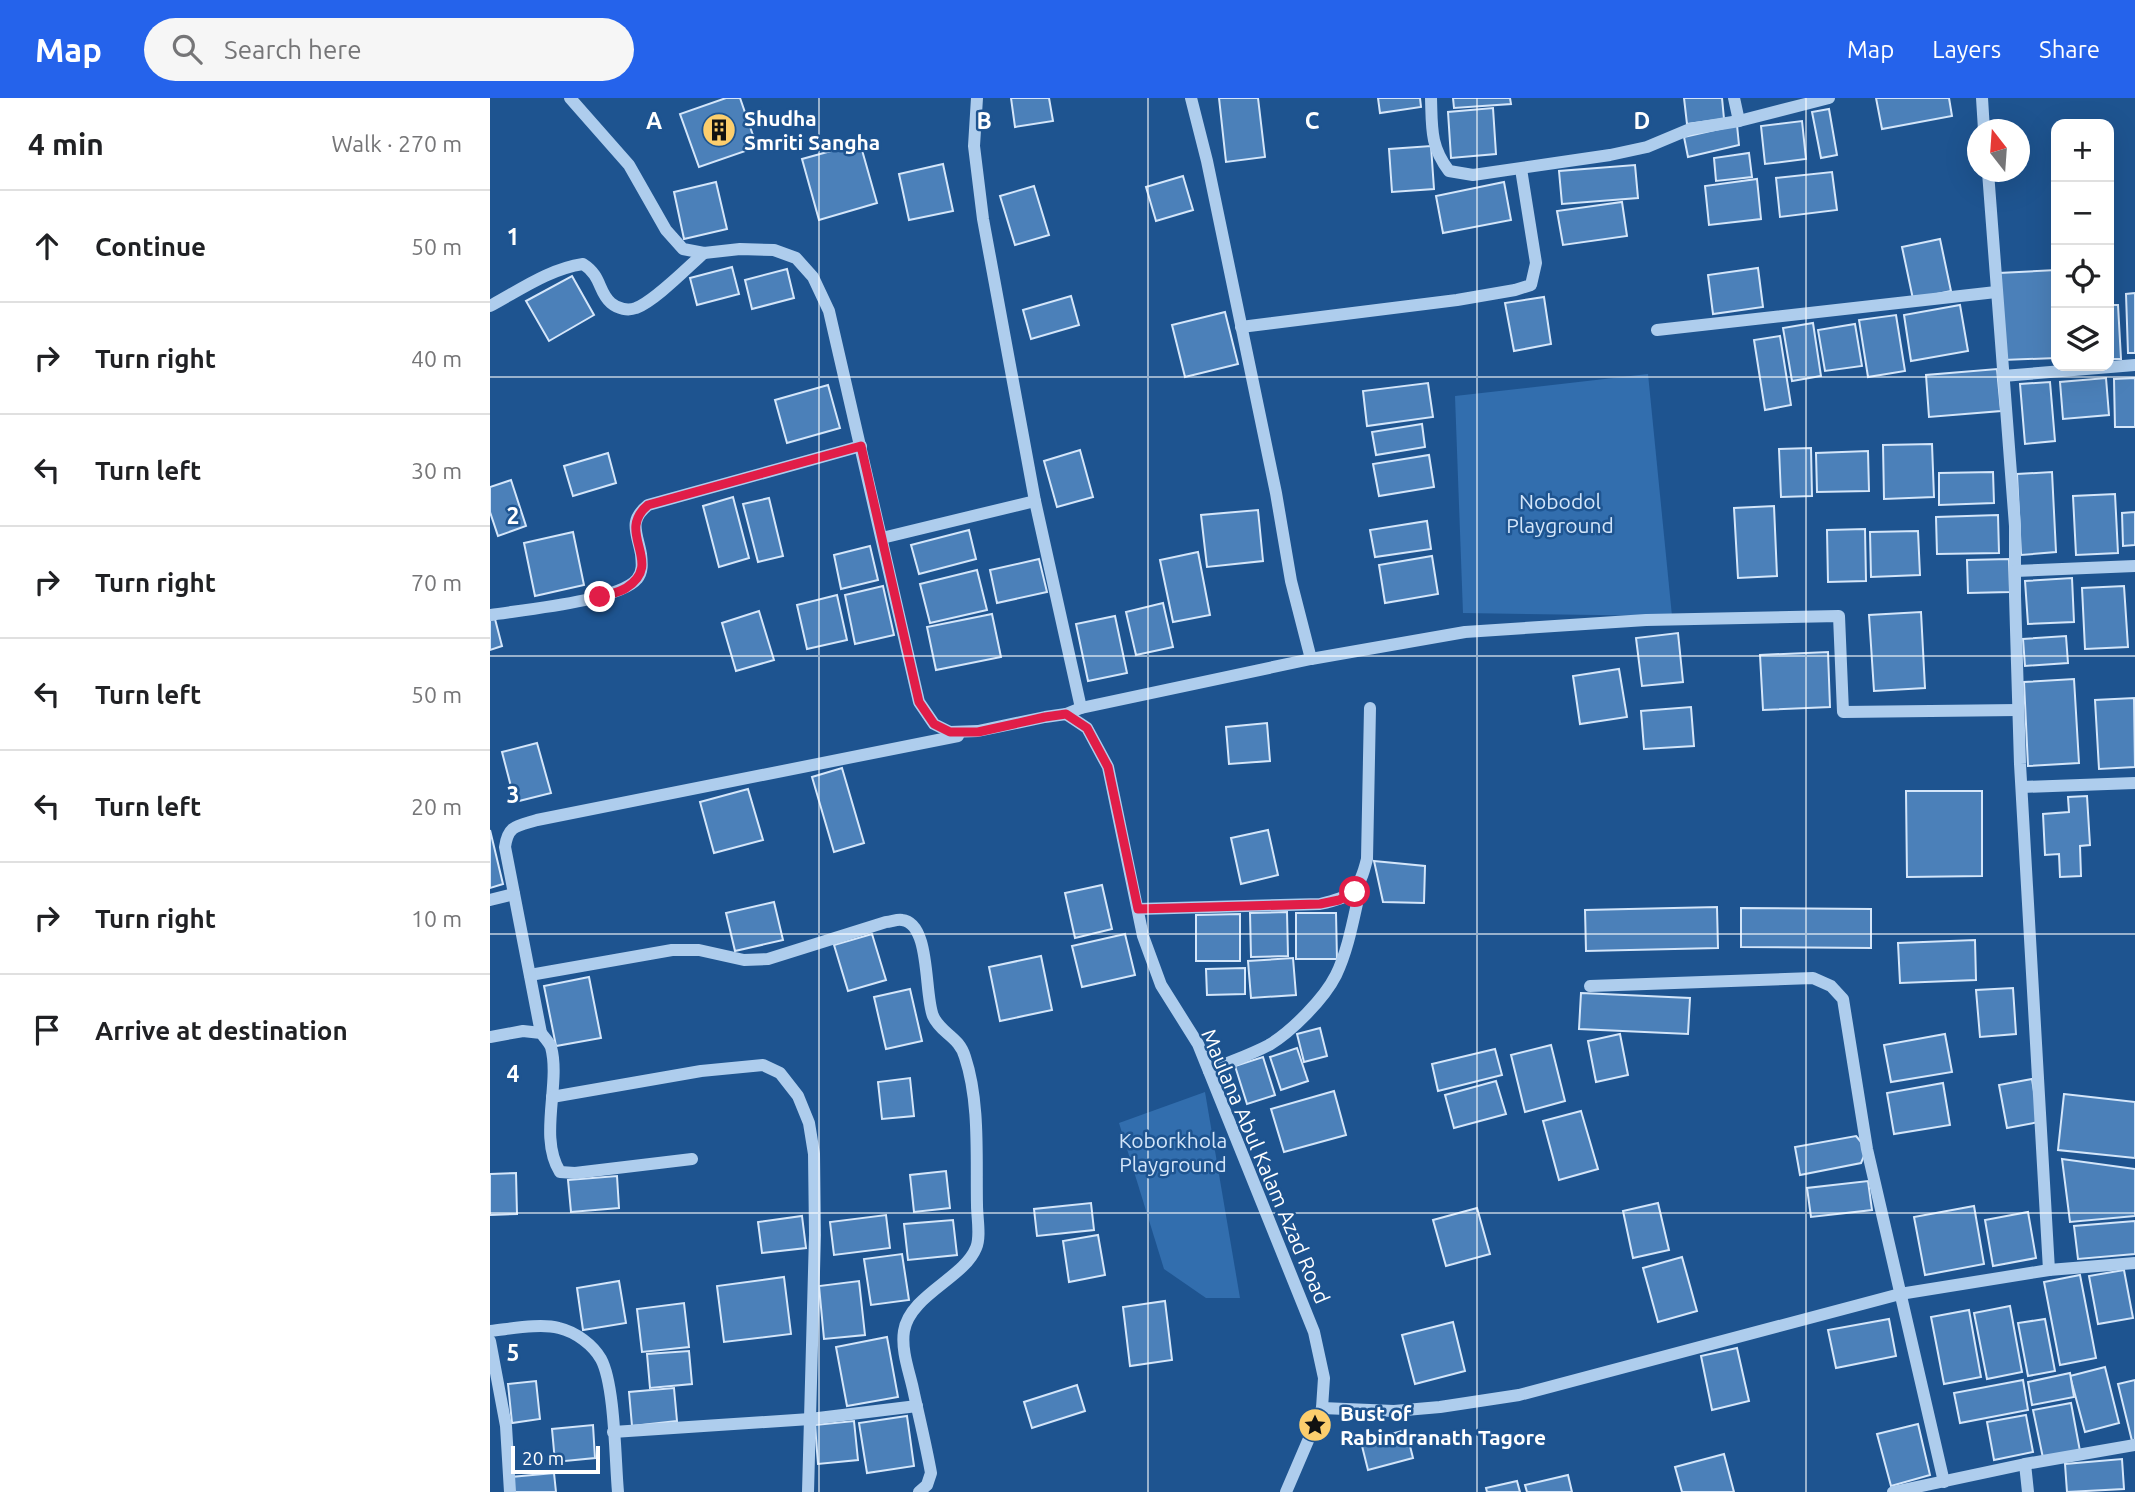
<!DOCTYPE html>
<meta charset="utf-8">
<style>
:root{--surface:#fff;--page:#f6f6f6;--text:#202124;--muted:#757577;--line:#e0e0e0;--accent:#2563eb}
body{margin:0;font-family:Ubuntu,sans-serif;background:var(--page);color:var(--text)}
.controls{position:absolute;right:21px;top:21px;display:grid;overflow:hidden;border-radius:14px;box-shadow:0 7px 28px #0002}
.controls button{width:63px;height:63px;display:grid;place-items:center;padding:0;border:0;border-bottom:2px solid var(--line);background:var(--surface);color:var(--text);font:35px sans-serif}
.compass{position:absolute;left:1477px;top:21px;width:63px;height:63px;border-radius:50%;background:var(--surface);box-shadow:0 7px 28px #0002;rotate:343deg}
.scale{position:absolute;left:21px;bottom:18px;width:89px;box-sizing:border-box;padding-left:7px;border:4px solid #fff;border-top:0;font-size:19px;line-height:24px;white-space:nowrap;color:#fff;-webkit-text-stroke:5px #1e5490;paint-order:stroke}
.stop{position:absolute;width:21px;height:21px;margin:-16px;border:5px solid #e11d48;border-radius:50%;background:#fff}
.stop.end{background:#e11d48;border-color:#fff;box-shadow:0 2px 7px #0008}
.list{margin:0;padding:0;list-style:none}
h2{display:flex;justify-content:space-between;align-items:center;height:91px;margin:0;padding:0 28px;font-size:30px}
h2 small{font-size:23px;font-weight:400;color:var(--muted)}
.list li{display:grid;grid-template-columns:46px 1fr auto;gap:21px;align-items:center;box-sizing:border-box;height:112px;padding:0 28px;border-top:2px solid var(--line)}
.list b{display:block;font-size:26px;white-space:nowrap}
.list em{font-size:23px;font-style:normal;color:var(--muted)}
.icon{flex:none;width:38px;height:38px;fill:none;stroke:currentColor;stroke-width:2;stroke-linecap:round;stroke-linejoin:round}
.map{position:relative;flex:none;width:1645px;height:1394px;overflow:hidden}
header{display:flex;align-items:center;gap:42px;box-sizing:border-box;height:98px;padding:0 35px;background:var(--accent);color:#fff}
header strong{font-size:33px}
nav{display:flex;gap:38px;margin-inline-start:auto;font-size:24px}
.search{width:490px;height:63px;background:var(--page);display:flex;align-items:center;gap:18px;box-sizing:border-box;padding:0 24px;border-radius:38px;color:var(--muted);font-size:26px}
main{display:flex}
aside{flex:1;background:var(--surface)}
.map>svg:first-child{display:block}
.green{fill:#326eae}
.building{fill:#4b80b9;stroke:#d4e6fa;stroke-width:2}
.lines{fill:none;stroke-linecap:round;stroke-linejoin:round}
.minor{stroke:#aecded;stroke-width:12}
.route{stroke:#e11d48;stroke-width:9}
.grid{fill:none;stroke:#fff;stroke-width:2;stroke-opacity:0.55}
.labels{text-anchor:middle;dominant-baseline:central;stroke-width:5;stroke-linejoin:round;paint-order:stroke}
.poi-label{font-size:21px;font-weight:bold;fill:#fff;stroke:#1e5490;text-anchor:start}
.park-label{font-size:21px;fill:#d4e6fa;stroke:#1e5490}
.street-label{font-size:21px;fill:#fff;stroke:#1e5490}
.grid-label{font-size:23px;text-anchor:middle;font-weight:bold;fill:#fff;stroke:#1e5490;stroke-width:5;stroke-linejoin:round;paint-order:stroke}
</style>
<header>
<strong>Map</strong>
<div class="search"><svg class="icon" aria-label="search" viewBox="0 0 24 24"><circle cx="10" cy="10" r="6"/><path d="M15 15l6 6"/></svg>Search here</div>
<nav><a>Map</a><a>Layers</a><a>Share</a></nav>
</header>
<main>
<aside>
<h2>4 min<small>Walk · 270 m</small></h2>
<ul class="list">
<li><svg class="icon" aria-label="ahead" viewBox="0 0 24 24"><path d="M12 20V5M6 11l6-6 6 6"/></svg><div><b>Continue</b></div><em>50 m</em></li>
<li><svg class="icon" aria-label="right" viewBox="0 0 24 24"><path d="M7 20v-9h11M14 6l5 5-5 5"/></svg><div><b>Turn right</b></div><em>40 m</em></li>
<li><svg class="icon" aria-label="left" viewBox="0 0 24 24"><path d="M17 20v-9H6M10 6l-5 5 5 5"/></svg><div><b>Turn left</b></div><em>30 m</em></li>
<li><svg class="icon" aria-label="right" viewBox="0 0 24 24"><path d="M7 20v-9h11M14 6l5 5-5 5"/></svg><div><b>Turn right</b></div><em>70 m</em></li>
<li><svg class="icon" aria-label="left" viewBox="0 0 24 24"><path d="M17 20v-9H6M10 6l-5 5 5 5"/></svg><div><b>Turn left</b></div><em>50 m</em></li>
<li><svg class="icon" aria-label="left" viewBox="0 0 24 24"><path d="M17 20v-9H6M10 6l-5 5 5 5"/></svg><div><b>Turn left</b></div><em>20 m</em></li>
<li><svg class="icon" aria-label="right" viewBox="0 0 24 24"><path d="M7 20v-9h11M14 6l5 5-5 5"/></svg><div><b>Turn right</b></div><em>10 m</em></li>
<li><svg class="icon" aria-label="arrive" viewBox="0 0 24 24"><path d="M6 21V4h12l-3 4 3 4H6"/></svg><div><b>Arrive at destination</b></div></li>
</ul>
</aside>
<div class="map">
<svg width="1645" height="1394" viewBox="0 0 1645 1394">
<rect width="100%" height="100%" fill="#1e5490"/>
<g class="green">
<path d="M1158,276L1182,518L973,515L965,298Z"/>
<path d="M715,994L750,1200H716L674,1171L629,1025Z"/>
</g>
<g class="building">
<path d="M236,0H250L267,49L209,69L190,16Z"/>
<path d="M521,0H559L563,23L525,29Z"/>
<path d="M729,0H768L775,59L736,64Z"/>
<path d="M888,0H930L931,9L890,15Z"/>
<path d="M963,0H1020L1021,6L964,10Z"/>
<path d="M1194,0H1232L1234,21L1197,26Z"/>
<path d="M1386,0H1459L1462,18L1392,31Z"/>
<path d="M1003,10L1006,56L961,60L958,14Z"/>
<path d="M1339,11L1347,57L1331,60L1322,14Z"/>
<path d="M1312,23L1316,61L1275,66L1271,28Z"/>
<path d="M1247,27L1249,47L1198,59L1194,39Z"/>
<path d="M370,45L387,105L329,122L312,61Z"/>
<path d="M941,48L944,91L902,94L899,51Z"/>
<path d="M1259,55L1262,79L1226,83L1224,60Z"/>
<path d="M453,66L463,113L419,122L409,76Z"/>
<path d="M1145,67L1148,100L1072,106L1069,73Z"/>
<path d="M1342,74L1347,112L1290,119L1286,80Z"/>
<path d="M693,78L703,112L666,123L656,89Z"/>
<path d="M1267,81L1271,121L1219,127L1215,88Z"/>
<path d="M226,84L237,131L194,141L184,94Z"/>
<path d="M1014,84L1021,122L953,135L946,98Z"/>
<path d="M544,88L559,137L525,147L510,98Z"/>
<path d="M1132,104L1137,138L1073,147L1067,113Z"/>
<path d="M1450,141L1461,193L1423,201L1412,149Z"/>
<path d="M242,169L249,196L207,207L200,180Z"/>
<path d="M1268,170L1273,209L1223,216L1218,177Z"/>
<path d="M297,171L304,200L262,211L255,182Z"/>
<path d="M1566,172V260L1513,262L1509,175Z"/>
<path d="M82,178L104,217L59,243L36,203Z"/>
<path d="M1645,195V255H1638L1636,196Z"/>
<path d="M581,198L589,227L541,241L533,212Z"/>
<path d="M1054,199L1061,246L1024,253L1015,205Z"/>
<path d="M1470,207L1478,253L1421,263L1414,217Z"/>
<path d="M1619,207H1628L1631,261H1619Z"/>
<path d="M735,214L748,266L695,279L682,227Z"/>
<path d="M1406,217L1415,273L1378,279L1369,222Z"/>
<path d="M1323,225L1331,278L1302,283L1293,230Z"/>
<path d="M1365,226L1372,268L1335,273L1328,232Z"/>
<path d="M1290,238L1301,307L1275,312L1264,242Z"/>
<path d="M1507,271L1511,313L1439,319L1436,277Z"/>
<path d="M1616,280L1619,317L1573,321L1570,284Z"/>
<path d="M1645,280V329H1625L1624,281Z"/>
<path d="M1560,284L1565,343L1535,346L1530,286Z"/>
<path d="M938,285L943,319L877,328L873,293Z"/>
<path d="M338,287L350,330L297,345L285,302Z"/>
<path d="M932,326L935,349L886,357L882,334Z"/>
<path d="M1442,346L1444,399L1394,401L1393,347Z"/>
<path d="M1321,350L1322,398L1291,399L1289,351Z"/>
<path d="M590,352L603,399L567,409L554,363Z"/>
<path d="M1378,353L1379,393L1327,394L1326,355Z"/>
<path d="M118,355L126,385L83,398L74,368Z"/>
<path d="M939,357L944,389L889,398L883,366Z"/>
<path d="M1503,374L1504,405L1449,407V375Z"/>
<path d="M1562,374L1566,454L1531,457L1527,376Z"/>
<path d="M21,382L36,428L8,438L0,414V389Z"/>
<path d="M1625,396L1628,455L1586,457L1583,398Z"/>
<path d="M243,399L259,460L229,469L213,408Z"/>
<path d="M279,400L293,458L268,464L253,406Z"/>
<path d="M1284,408L1287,478L1248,480L1244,410Z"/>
<path d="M768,412L773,463L717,469L711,417Z"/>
<path d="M1645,414V447L1633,448L1632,415Z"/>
<path d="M1508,417L1509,455L1447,456L1446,419Z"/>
<path d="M937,423L941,451L885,459L880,432Z"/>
<path d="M1375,431L1376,483L1338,484L1337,432Z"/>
<path d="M479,432L486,461L429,476L421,447Z"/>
<path d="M1428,433L1430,477L1381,479L1380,434Z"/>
<path d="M83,434L94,487L45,498L34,445Z"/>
<path d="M380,448L388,482L351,491L344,457Z"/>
<path d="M708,454L720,517L683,524L670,462Z"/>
<path d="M942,458L948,496L895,505L889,467Z"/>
<path d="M549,461L557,494L507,505L500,472Z"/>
<path d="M1519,461L1520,494L1478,495L1477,462Z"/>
<path d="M487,472L497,512L440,525L430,486Z"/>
<path d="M1582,480L1584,524L1538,526L1535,483Z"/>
<path d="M393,488L404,537L365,546L355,497Z"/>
<path d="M1634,488L1638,549L1595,551L1592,490Z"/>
<path d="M347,497L357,542L317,551L307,507Z"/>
<path d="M673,505L683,549L646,557L636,514Z"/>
<path d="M269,513L284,562L246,573L232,525Z"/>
<path d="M1431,514L1435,590L1384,593L1379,517Z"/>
<path d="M502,516L511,559L446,572L437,529Z"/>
<path d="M625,518L637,575L598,583L586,526Z"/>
<path d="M5,521L12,548L0,552V522Z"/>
<path d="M1188,535L1193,584L1152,588L1146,540Z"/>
<path d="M1576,538L1578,565L1535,568L1533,541Z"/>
<path d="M1338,554L1340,609L1273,612L1270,557Z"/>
<path d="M1129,571L1137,619L1090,626L1083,578Z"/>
<path d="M1584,581L1589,665L1538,668L1534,584Z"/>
<path d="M1644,600L1645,669L1609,671L1605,602Z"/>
<path d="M1201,609L1204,648L1154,651L1151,613Z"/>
<path d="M777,625L780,663L739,666L736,629Z"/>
<path d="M47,645L61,695L25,704L12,654Z"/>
<path d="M352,670L374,745L344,754L322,679Z"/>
<path d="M258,691L273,742L224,755L210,704Z"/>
<path d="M1416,693H1492V778L1417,779Z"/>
<path d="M1597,698L1600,747L1590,748L1591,778L1570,779L1569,756L1555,757L1553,716L1579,714L1578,699Z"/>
<path d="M0,732L13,786L0,790Z"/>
<path d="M778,732L788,777L751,786L741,740Z"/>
<path d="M884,763L935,768L934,805L893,804Z"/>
<path d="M612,787L622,831L585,840L575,795Z"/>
<path d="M284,804L293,842L245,853L236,815Z"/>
<path d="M1227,809L1228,850L1096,853L1095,812Z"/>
<path d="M1251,810L1381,811V850L1251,849Z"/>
<path d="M797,814L798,858L761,859L760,815Z"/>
<path d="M806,815H846L847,861H806Z"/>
<path d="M750,816V863H706V817Z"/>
<path d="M382,836L396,882L358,893L344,847Z"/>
<path d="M635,836L645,877L592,889L582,848Z"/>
<path d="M1485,842L1486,882L1410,885L1408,845Z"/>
<path d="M551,858L562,912L510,923L499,869Z"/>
<path d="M803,860L806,897L761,900L758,863Z"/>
<path d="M755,870V896L717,897L716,871Z"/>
<path d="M99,879L111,940L66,948L54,888Z"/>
<path d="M1523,890L1526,936L1490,939L1486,892Z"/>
<path d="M420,891L432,943L396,951L384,899Z"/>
<path d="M1091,895L1200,900L1198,936L1089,931Z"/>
<path d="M830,930L837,958L814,964L807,936Z"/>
<path d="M1130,936L1138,977L1106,984L1098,943Z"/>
<path d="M1455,936L1462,974L1401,984L1394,947Z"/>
<path d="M1061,947L1075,1003L1035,1014L1021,957Z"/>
<path d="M807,950L818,983L791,992L780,959Z"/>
<path d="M1005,951L1012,977L948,993L942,966Z"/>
<path d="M773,959L785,997L757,1006L745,968Z"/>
<path d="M420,980L424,1018L392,1021L388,984Z"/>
<path d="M1542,981L1549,1024L1517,1030L1509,987Z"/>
<path d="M1006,983L1016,1016L964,1030L955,997Z"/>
<path d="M1453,985L1460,1027L1404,1036L1397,995Z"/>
<path d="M844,993L856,1037L794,1054L781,1011Z"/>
<path d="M1574,996L1645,1004V1060L1568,1052Z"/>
<path d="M1091,1013L1108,1071L1069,1082L1053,1023Z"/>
<path d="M1366,1038L1377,1051L1371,1065L1310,1077L1305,1049Z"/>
<path d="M1572,1061L1645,1071V1118L1580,1124Z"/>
<path d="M456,1073L460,1110L424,1114L420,1077Z"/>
<path d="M26,1075L27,1116L0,1117V1076Z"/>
<path d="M127,1078L129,1110L81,1114L78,1082Z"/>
<path d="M1378,1083L1382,1112L1321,1119L1317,1090Z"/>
<path d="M601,1105L604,1132L547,1138L544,1111Z"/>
<path d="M1168,1105L1179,1152L1143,1160L1133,1113Z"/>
<path d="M1484,1108L1494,1166L1435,1177L1424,1119Z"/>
<path d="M987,1110L1000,1156L956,1168L943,1122Z"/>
<path d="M1538,1114L1546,1160L1503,1168L1495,1122Z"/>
<path d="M396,1117L400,1150L344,1157L340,1124Z"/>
<path d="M312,1118L316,1150L272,1155L268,1124Z"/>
<path d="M463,1122L467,1157L418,1162L414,1126Z"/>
<path d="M1645,1123V1156L1588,1161L1584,1128Z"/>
<path d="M608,1137L615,1177L579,1184L573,1143Z"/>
<path d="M412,1156L419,1202L381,1207L374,1161Z"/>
<path d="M1192,1159L1207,1213L1168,1224L1153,1170Z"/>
<path d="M1634,1172L1643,1220L1608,1226L1599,1178Z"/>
<path d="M1590,1177L1606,1260L1570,1267L1554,1184Z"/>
<path d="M294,1179L301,1236L234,1244L227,1188Z"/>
<path d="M129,1183L136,1225L93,1232L87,1190Z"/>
<path d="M369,1183L375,1237L334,1241L329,1188Z"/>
<path d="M675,1203L682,1262L640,1268L633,1209Z"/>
<path d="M194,1205L199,1249L152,1254L147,1211Z"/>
<path d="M1520,1208L1532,1274L1497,1281L1484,1215Z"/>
<path d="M1479,1212L1491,1279L1454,1286L1441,1219Z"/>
<path d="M1399,1221L1406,1258L1346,1270L1338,1232Z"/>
<path d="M1555,1221L1565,1273L1538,1278L1528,1225Z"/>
<path d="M963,1224L975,1273L925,1286L912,1237Z"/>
<path d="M397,1239L408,1299L357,1308L346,1249Z"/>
<path d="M1247,1250L1259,1303L1222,1312L1211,1258Z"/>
<path d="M199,1253L202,1286L160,1290L157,1256Z"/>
<path d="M1615,1269L1629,1325L1595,1334L1580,1278Z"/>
<path d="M1580,1275L1584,1299L1542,1307L1538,1284Z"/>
<path d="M1533,1282L1538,1312L1470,1325L1464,1295Z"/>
<path d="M1645,1282V1342L1642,1343L1628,1286Z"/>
<path d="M46,1283L50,1321L22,1325L18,1286Z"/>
<path d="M587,1287L595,1313L542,1330L534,1304Z"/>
<path d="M184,1290L187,1323L142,1328L139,1294Z"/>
<path d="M1581,1305L1590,1353L1553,1360L1543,1312Z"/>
<path d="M1536,1317L1543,1354L1504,1362L1497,1324Z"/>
<path d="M417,1318L424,1368L377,1375L369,1325Z"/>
<path d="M364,1323L368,1362L328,1366L325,1327Z"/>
<path d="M1428,1326L1440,1377L1401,1388L1387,1336Z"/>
<path d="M103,1327L105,1360L65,1364L62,1331Z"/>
<path d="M916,1332L923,1360L878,1372L871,1344Z"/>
<path d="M1234,1356L1244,1394H1192L1185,1369Z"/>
<path d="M1632,1361L1634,1391L1577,1394L1575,1366Z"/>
<path d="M64,1375L66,1394H22L21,1379Z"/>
<path d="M1078,1377L1082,1394H1037L1035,1387Z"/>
<path d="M1027,1383L1030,1394H997L996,1390Z"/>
</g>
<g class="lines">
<g class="minor">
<path d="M80,0L139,67L176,132L193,151L214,155L250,151L284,152L306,160L323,179L339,213L429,604L444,626L460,634L488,633L555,619L576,616L597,630L618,669L653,838L671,887L708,946L824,1234L834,1280L832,1310L796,1394"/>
<path d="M487,0L484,48L493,121L545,403L591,610"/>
<path d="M941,0C942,30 940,48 959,73L983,77L1120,57L1157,49L1200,31L1249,23L1339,0"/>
<path d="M1244,0L1249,23"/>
<path d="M1492,0L1494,32"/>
<path d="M1498,74L1525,428V498L1530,666L1559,1172"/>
<path d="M0,208C30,192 59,171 93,166C112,178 108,194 121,205C128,211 138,213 146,210C164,204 199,168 214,155"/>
<path d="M751,229L967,202L1025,192L1041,187L1046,165L1031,71"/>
<path d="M1167,232L1506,194"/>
<path d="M1513,278L1645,267"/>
<path d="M392,440L545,403"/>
<path d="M1525,473L1645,468"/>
<path d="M0,517C31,512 129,503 147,481C153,474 152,465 151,456C147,434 138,423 158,407L371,348"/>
<path d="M821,561L975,534L1156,522L1349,518L1353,614L1528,612"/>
<path d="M576,616L591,610L821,561L801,483L786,395L717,63L701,0"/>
<path d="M1532,689L1645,685"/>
<path d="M0,802L24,796"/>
<path d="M648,811L830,806C862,799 869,794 877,761L880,610"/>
<path d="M40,877L182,852H209L254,862L278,861L396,824C401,824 407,821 412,822C441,825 434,896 443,918C451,936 469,938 475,959C490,1004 486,1060 487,1107C487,1120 491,1139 486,1150C474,1180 420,1197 414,1233C411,1252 419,1273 423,1291C429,1319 436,1347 441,1375L437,1387L429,1394"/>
<path d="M1100,888L1323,880L1341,888L1353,901L1377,1051L1454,1384"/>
<path d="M51,935L15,749C18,727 27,728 47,722L468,638"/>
<path d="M0,939L33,933L51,935C54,939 59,944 61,949C71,986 48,1039 70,1074L85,1075L202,1061"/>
<path d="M719,973C739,964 760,957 779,947C802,933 834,901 846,877C859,850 864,817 871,788"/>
<path d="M62,999L211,973L273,967L290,975L308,998L319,1025L324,1056L325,1137L318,1394"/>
<path d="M0,1233C20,1231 50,1225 69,1230C86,1234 103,1247 111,1261C125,1287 125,1362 128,1394"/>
<path d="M0,1243L16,1328L20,1394"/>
<path d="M832,1310L904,1313L950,1309L1029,1297L1410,1196L1559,1172L1645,1165"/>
<path d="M123,1334L320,1321L427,1308"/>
<path d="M1535,1366L1538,1394"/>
<path d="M1403,1394L1535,1366L1645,1347"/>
</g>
</g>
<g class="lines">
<path class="route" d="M110,499C118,496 129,495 136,490C176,465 124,435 158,407L371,348L429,604L444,626L460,634H488L555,619L576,616L597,630L618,669L648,811L830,806L849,802L865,794"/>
</g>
<path class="grid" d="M329,0V1394M658,0V1394M987,0V1394M1316,0V1394M0,279H1645M0,558H1645M0,836H1645M0,1115H1645"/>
<defs>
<g id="building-disc" transform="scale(1.75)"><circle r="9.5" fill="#fcce6d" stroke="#1e5490"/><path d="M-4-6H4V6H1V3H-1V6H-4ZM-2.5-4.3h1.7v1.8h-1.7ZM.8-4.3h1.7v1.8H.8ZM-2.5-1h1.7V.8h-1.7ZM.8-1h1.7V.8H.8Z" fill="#111"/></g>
<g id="sight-disc" transform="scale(1.75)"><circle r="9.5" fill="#fcce6d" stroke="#1e5490"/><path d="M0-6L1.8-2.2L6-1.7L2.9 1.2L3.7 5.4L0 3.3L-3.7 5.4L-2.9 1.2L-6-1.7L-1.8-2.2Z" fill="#111"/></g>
</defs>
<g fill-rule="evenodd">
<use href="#building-disc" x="229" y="32"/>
<use href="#sight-disc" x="825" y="1327"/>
</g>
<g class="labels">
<g class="poi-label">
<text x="254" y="20">Shudha<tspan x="254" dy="24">Smriti Sangha</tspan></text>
<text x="850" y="1315">Bust of<tspan x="850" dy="24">Rabindranath Tagore</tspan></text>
</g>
<g class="park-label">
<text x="1070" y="403">Nobodol<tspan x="1070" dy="24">Playground</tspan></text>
<text x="683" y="1042">Koborkhola<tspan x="683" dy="24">Playground</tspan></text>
</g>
<g class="street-label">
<text transform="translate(776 1068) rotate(67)">Maulana Abul Kalam Azad Road</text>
</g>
</g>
<g class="grid-label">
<text x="164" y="31">A</text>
<text x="494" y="31">B</text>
<text x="822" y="31">C</text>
<text x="1152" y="31">D</text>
<text x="23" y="147">1</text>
<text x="23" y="426">2</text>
<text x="23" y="705">3</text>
<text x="23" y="984">4</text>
<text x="23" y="1263">5</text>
</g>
</svg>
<div class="controls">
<button>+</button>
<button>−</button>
<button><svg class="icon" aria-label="locate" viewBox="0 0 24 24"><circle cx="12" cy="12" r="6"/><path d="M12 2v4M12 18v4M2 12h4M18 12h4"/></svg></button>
<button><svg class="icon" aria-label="layers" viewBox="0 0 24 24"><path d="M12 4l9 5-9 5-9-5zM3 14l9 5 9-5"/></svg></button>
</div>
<svg class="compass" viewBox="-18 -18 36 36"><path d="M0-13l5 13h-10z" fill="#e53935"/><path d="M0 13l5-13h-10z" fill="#757577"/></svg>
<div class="scale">20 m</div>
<div class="stop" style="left:865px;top:794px"></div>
<div class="stop end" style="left:110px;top:499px"></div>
</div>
</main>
